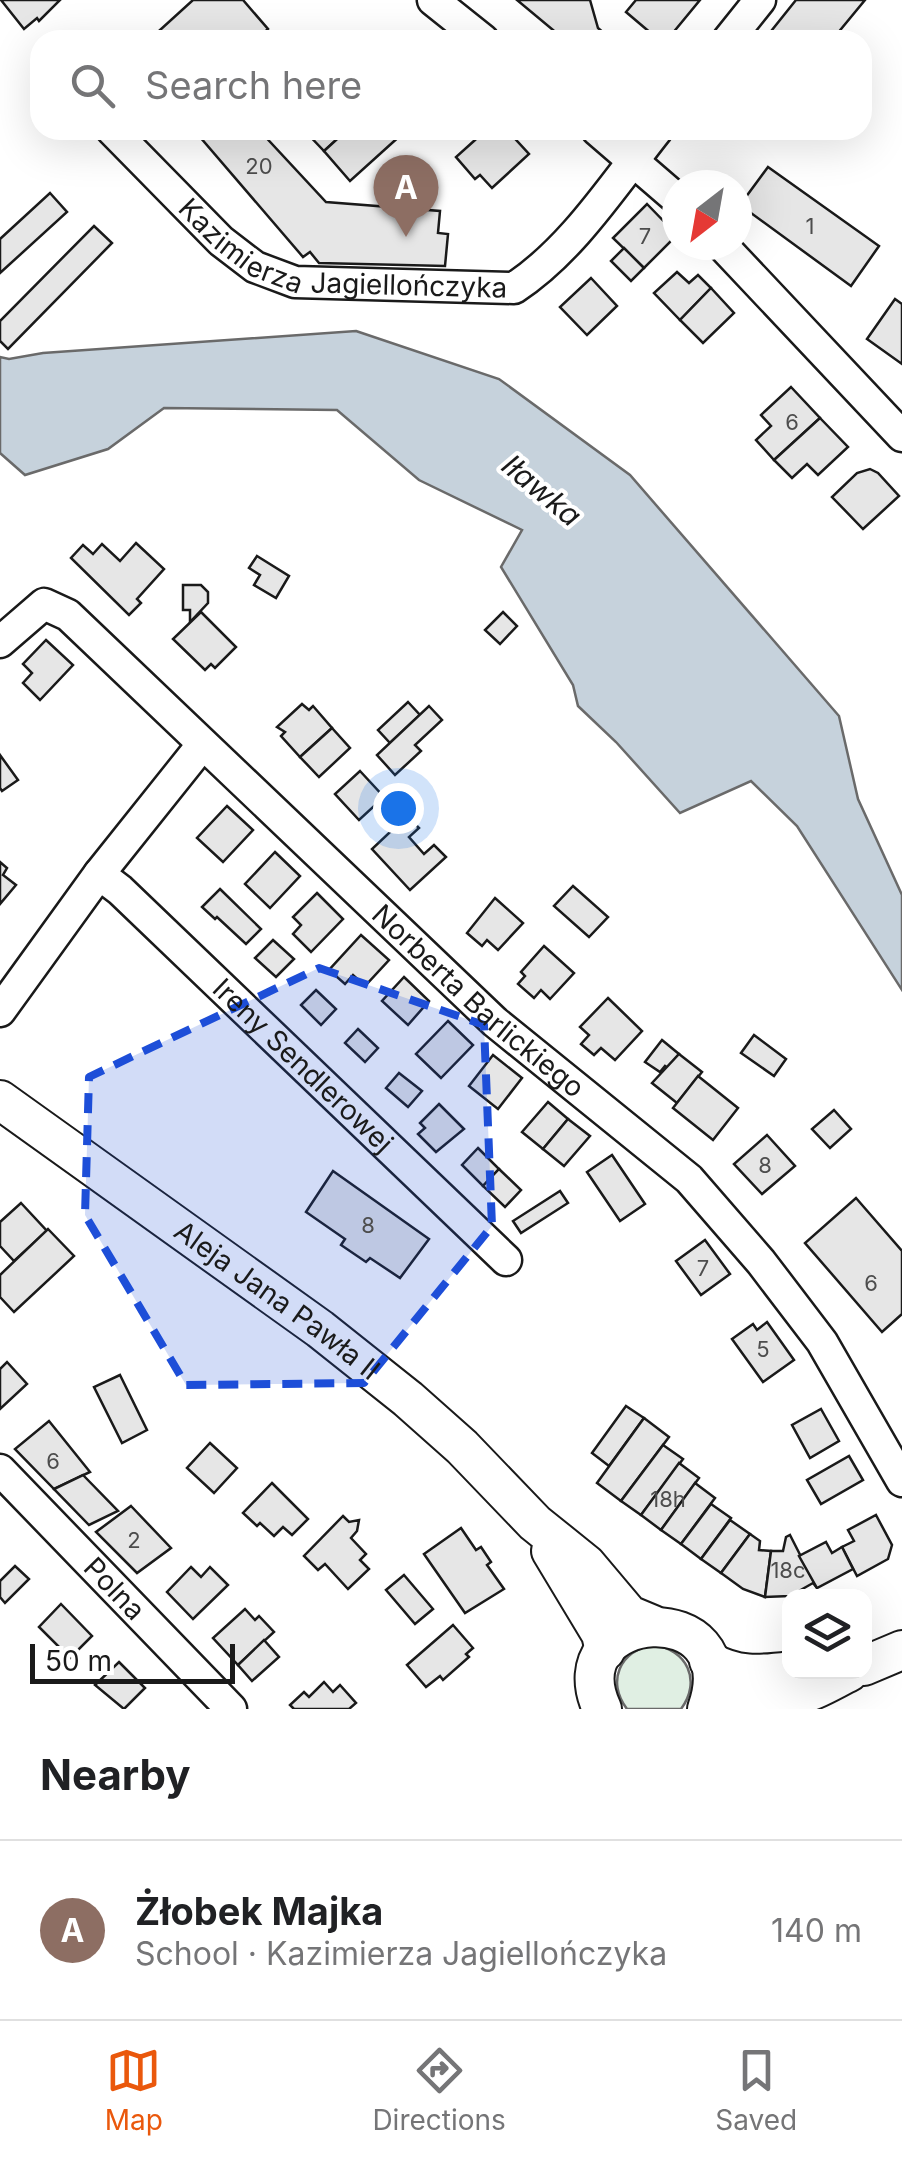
<!DOCTYPE html>
<meta charset="utf-8">
<style>
:root{--surface:#fff;--page:#f2f2f2;--text:#202124;--muted:#757577;--line:#e0e0e0;--accent:#ea580c}
body{margin:0;font-family:Inter,sans-serif;background:var(--page);color:var(--text)}
.controls{position:absolute;right:30px;bottom:30px;display:grid;overflow:hidden;border-radius:20px;box-shadow:0 10px 40px #0002}
.controls button{width:90px;height:90px;display:grid;place-items:center;padding:0;border:0;border-bottom:2px solid var(--line);background:var(--surface);color:var(--text);font:50px sans-serif}
.compass{position:absolute;left:662px;top:170px;width:90px;height:90px;border-radius:50%;background:var(--surface);box-shadow:0 10px 40px #0002;rotate:211deg}
.scale{position:absolute;left:30px;bottom:25px;width:205px;box-sizing:border-box;padding-left:10px;border:5px solid #1a1a1a;border-top:0;font-size:28px;line-height:35px;white-space:nowrap;color:#1a1a1a;-webkit-text-stroke:8px #fff;paint-order:stroke}
.you{position:absolute;left:398px;top:808px;width:35px;height:35px;margin:-25px;border:8px solid #fff;border-radius:50%;background:#1a73e8;box-shadow:0 0 0 15px #1a73e833}
.badge{display:grid;place-items:center;width:65px;height:65px;border-radius:50%;background:var(--accent);color:#fff;font-size:32px;font-weight:700}
.pin{position:absolute;translate:-50% -82px;filter:drop-shadow(0 2px 5px #0008)}
.pin::after{content:'';position:absolute;top:52px;width:35px;height:30px;background:inherit;clip-path:polygon(0 0,100% 0,50% 100%)}
.list{margin:0;padding:0;list-style:none}
h2{display:flex;justify-content:space-between;align-items:center;height:130px;margin:0;padding:0 40px;font-size:42px}
h2 small{font-size:32px;font-weight:400;color:var(--muted)}
.list li{display:grid;grid-template-columns:65px 1fr auto;gap:30px;align-items:center;box-sizing:border-box;height:180px;padding:0 40px;border-top:2px solid var(--line)}
.list b{display:block;font-size:38px;white-space:nowrap}
.list p{margin:0;font-size:32px;white-space:nowrap;color:var(--muted)}
.list em{font-size:32px;font-style:normal;color:var(--muted)}
.icon{flex:none;width:55px;height:55px;fill:none;stroke:currentColor;stroke-width:2;stroke-linecap:round;stroke-linejoin:round}
.map{position:relative;flex:none;width:902px;height:1709px;overflow:hidden}
.search{position:absolute;background:var(--surface);box-shadow:0 10px 40px #0002;left:30px;right:30px;top:30px;height:110px;display:flex;align-items:center;gap:25px;box-sizing:border-box;padding:0 35px;border-radius:30px;color:var(--muted);font-size:38px}
.sheet{height:310px;background:var(--surface)}
nav{display:flex;justify-content:space-around;align-items:center;box-sizing:border-box;height:140px;border-top:2px solid var(--line);background:var(--surface);font-size:28px;color:var(--muted)}
nav a{display:grid;justify-items:center;gap:5px}
nav .on{color:var(--accent)}
.map>svg:first-child{display:block}
.green{fill:#e0efe3;stroke:#6a6a6a;stroke-width:2.5}
.water{fill:#c6d2dc;stroke:#6a6a6a;stroke-width:2.5}
.building{fill:#e6e6e6;stroke:#1a1a1a;stroke-width:2.5}
.lines{fill:none;stroke-linecap:round;stroke-linejoin:round}
.minor-casing{stroke:#1a1a1a;stroke-width:35}
.major-casing{stroke:#1a1a1a;stroke-width:42}
.minor{stroke:#fff;stroke-width:30}
.major{stroke:#fff;stroke-width:38}
.marked{fill:#1d4ed8;fill-opacity:0.2;stroke:#1d4ed8;stroke-width:8;stroke-dasharray:20 12;stroke-linejoin:round}
.labels{text-anchor:middle;dominant-baseline:central;stroke-width:8;stroke-linejoin:round;paint-order:stroke}
.number-label{font-size:22px;fill:#4d4d4d}
.street-label{font-size:28px;fill:#1a1a1a;stroke:#fff}
.water-label{font-size:30px;font-style:italic;fill:#1a1a1a;stroke:#fff}
</style>
<div class="map">
<svg width="902" height="1709" viewBox="0 0 902 1709">
<rect width="100%" height="100%" fill="#fff"/>
<path class="green" d="M653,1645C687,1649 702,1681 681,1709H627C606,1682 620,1650 653,1645Z"/>
<path class="water" d="M356,331L499,379L630,475L839,716L858,799L902,895V990L797,826L751,781L680,813L616,742L578,706L573,685L501,567L522,530L419,480L337,410L164,408L108,449L25,475L0,453V357L9,359L43,353Z"/>
<g class="building">
<path d="M1,0H60L39,21L37,18L24,29Z"/>
<path d="M193,0H243L268,29L256,40H149Z"/>
<path d="M517,0H590L598,28L606,35L602,40H565Z"/>
<path d="M636,0H700L667,40H659L626,12Z"/>
<path d="M796,0H865L832,40H764Z"/>
<path d="M194,130H259L326,202L440,211L438,233L448,234L445,266L319,263L310,252L303,257Z"/>
<path d="M304,130H347L324,151Z"/>
<path d="M347,130H399L402,134L350,181L324,151Z"/>
<path d="M474,130H507L529,154L492,188L480,175L475,179L456,157L475,140L470,134Z"/>
<path d="M768,167L879,246L851,286L740,205Z"/>
<path d="M50,193L67,212L0,273V239Z"/>
<path d="M647,204L677,235L644,268L613,238Z"/>
<path d="M94,226L112,243L8,349L0,341V321Z"/>
<path d="M624,248L644,268L631,281L611,261Z"/>
<path d="M677,272L689,283L698,275L711,288L680,320L654,293Z"/>
<path d="M591,278L617,306L587,335L560,307Z"/>
<path d="M711,288L734,313L703,343L680,320Z"/>
<path d="M895,299L902,304V364L867,339Z"/>
<path d="M791,387L820,418L774,460L756,440L771,426L761,415Z"/>
<path d="M820,418L848,447L818,475L807,464L792,478L774,460Z"/>
<path d="M870,469L878,473L899,496L863,529L832,497L857,473Z"/>
<path d="M136,543L164,569L137,599L141,603L129,615L71,558L83,545L93,554L102,544L120,561Z"/>
<path d="M257,556L289,576L276,598L254,585L260,575L249,568Z"/>
<path d="M183,585H201L208,592V603L190,622V610H183Z"/>
<path d="M201,612L236,647L215,668L211,664L205,670L173,639Z"/>
<path d="M503,612L517,626L500,644L485,630Z"/>
<path d="M46,640L73,665L40,700L23,683L32,673L23,664Z"/>
<path d="M408,702L420,715L390,743L378,730Z"/>
<path d="M302,704L309,710L313,706L332,728L300,757L281,736L285,732L277,727Z"/>
<path d="M429,706L442,720L415,745L421,751L395,775L377,755Z"/>
<path d="M332,728L350,748L319,777L300,757Z"/>
<path d="M0,755L18,780L2,791L0,788Z"/>
<path d="M360,771L384,797L359,820L335,794Z"/>
<path d="M227,806L253,830L223,862L197,838Z"/>
<path d="M407,816L419,828L409,837L424,854L434,845L446,857L410,890L372,849Z"/>
<path d="M275,852L300,876L270,908L245,884Z"/>
<path d="M0,862L7,868L3,875L16,885L0,904Z"/>
<path d="M573,886L608,917L589,937L554,906Z"/>
<path d="M220,889L261,929L246,944L217,917L215,919L202,907Z"/>
<path d="M317,893L343,919L311,952L293,934L301,925L293,917Z"/>
<path d="M495,898L523,923L498,950L487,940L482,946L467,933Z"/>
<path d="M361,935L389,960L365,986L353,975L345,984L329,970Z"/>
<path d="M273,940L294,959L276,977L255,958Z"/>
<path d="M544,946L574,973L550,999L541,990L534,998L518,984L525,976L521,972Z"/>
<path d="M404,977L429,1001L408,1025L382,1001Z"/>
<path d="M316,990L336,1009L321,1025L301,1005Z"/>
<path d="M608,998L642,1031L615,1060L601,1048L594,1055L581,1044L589,1035L580,1027Z"/>
<path d="M448,1021L473,1045L441,1078L416,1054Z"/>
<path d="M358,1029L378,1048L365,1062L345,1043Z"/>
<path d="M754,1035L786,1059L774,1076L741,1053Z"/>
<path d="M662,1040L679,1054L668,1068L665,1066L660,1072L645,1062Z"/>
<path d="M679,1054L702,1072L677,1103L652,1083Z"/>
<path d="M493,1055L522,1078L498,1109L469,1086Z"/>
<path d="M399,1073L422,1091L408,1107L386,1088Z"/>
<path d="M698,1076L738,1108L713,1140L673,1108Z"/>
<path d="M548,1102L568,1119L543,1149L522,1132Z"/>
<path d="M439,1104L464,1129L436,1152L418,1134L425,1128L420,1123Z"/>
<path d="M834,1110L851,1129L830,1148L812,1129Z"/>
<path d="M568,1119L590,1136L564,1166L543,1149Z"/>
<path d="M767,1135L795,1166L762,1194L734,1164Z"/>
<path d="M478,1148L499,1169L483,1186L462,1165Z"/>
<path d="M612,1155L645,1204L620,1221L587,1172Z"/>
<path d="M499,1169L521,1190L505,1207L483,1186Z"/>
<path d="M333,1171L429,1239L400,1278L370,1258L366,1262L341,1245L345,1239L306,1212Z"/>
<path d="M560,1191L568,1203L521,1233L513,1221Z"/>
<path d="M856,1198L902,1251V1314L882,1332L805,1243Z"/>
<path d="M21,1203L47,1231L14,1261L0,1246V1222Z"/>
<path d="M48,1229L74,1256L14,1312L0,1297V1275Z"/>
<path d="M705,1240L730,1274L701,1295L676,1261Z"/>
<path d="M767,1322L794,1360L763,1382L732,1339L753,1324L757,1330Z"/>
<path d="M7,1362L27,1384L0,1409V1369Z"/>
<path d="M120,1375L147,1430L122,1443L94,1387Z"/>
<path d="M626,1406L644,1418L609,1466L592,1453Z"/>
<path d="M821,1409L839,1441L810,1458L792,1425Z"/>
<path d="M644,1418L669,1437L621,1501L597,1483Z"/>
<path d="M49,1421L90,1472L54,1489L15,1449Z"/>
<path d="M210,1443L237,1468L214,1493L187,1468Z"/>
<path d="M663,1445L683,1459L641,1515L621,1501Z"/>
<path d="M849,1456L863,1480L821,1504L807,1480Z"/>
<path d="M679,1463L699,1478L661,1530L641,1515Z"/>
<path d="M83,1475L118,1511L89,1525L54,1489Z"/>
<path d="M272,1483L308,1519L292,1535L283,1527L274,1536L260,1523L257,1526L243,1513Z"/>
<path d="M695,1483L715,1498L681,1544L661,1530Z"/>
<path d="M711,1504L731,1518L701,1559L681,1544Z"/>
<path d="M131,1506L171,1548L137,1573L96,1532Z"/>
<path d="M876,1515L892,1545L888,1559L857,1576L842,1547L854,1541L848,1530Z"/>
<path d="M343,1516L349,1522L359,1520L357,1531L351,1538L366,1554L360,1560L369,1569L348,1589L325,1564L318,1570L304,1556Z"/>
<path d="M730,1520L750,1534L721,1573L701,1559Z"/>
<path d="M461,1528L476,1550L481,1547L491,1562L487,1565L504,1589L465,1613L424,1554Z"/>
<path d="M750,1534L760,1541L759,1550L771,1551L765,1597L743,1589L721,1573Z"/>
<path d="M790,1535L817,1588L813,1583L790,1596L765,1597L771,1551H783L786,1537Z"/>
<path d="M826,1542L832,1553L842,1547L853,1569L817,1588L799,1556Z"/>
<path d="M15,1566L29,1579L5,1603L0,1597V1581Z"/>
<path d="M191,1567L201,1577L210,1567L228,1585L193,1619L167,1592Z"/>
<path d="M404,1575L433,1609L415,1624L386,1590Z"/>
<path d="M61,1604L92,1636L70,1658L39,1627Z"/>
<path d="M245,1609L255,1620L259,1616L274,1632L238,1665L213,1638Z"/>
<path d="M453,1625L473,1648L466,1654L469,1657L443,1680L440,1676L426,1687L407,1665Z"/>
<path d="M264,1640L279,1657L252,1681L238,1665Z"/>
<path d="M119,1662L145,1688L124,1709L95,1685Z"/>
<path d="M324,1682L333,1692L340,1685L356,1703L349,1709H294L290,1705L304,1692L309,1697Z"/>
</g>
<g class="lines">
<g class="minor-casing">
<g id="minor">
<path d="M433,0L483,40"/>
<path d="M728,40L760,0"/>
<path id="s1" d="M112,130L221,241L255,267L295,282L514,288C572,250 614,184 657,130"/>
<path d="M597,130L677,199"/>
<path d="M722,245L902,436"/>
<path id="s2" d="M0,642L44,604L68,615L495,1022L689,1179L761,1262L822,1342L902,1481"/>
<path id="s3" d="M99,874L120,890L506,1260"/>
<path d="M0,1011L99,874L202,745"/>
<path id="s4" d="M0,1470L231,1709"/>
</g>
</g>
<g class="major-casing">
<g id="major">
<path id="s5" d="M0,1100L320,1329L408,1399L462,1447L535,1523L586,1564L629,1615L653,1625"/>
<path d="M551,1551L601,1634L605,1651"/>
<path d="M709,1661C735,1677 760,1675 790,1671"/>
<path d="M864,1666L902,1650"/>
<path d="M602,1709C555,1607 748,1593 707,1709"/>
<path d="M712,1709C737,1697 764,1702 790,1697C812,1693 829,1682 849,1672"/>
</g>
</g>
<use href="#minor" class="minor"/>
<use href="#major" class="major"/>
</g>
<path class="marked" d="M319,968L484,1025L492,1226L364,1383L186,1385L85,1215L89,1077Z"/>
<g class="labels">
<g class="number-label">
<text x="259" y="166">20</text>
<text x="810" y="226">1</text>
<text x="645" y="236">7</text>
<text x="792" y="422">6</text>
<text x="765" y="1165">8</text>
<text x="368" y="1225">8</text>
<text x="703" y="1268">7</text>
<text x="871" y="1283">6</text>
<text x="763" y="1349">5</text>
<text x="53" y="1461">6</text>
<text x="668" y="1499">18h</text>
<text x="134" y="1540">2</text>
<text x="788" y="1570">18c</text>
</g>
<g class="street-label">
<text stroke="none"><textPath href="#s1" startOffset="278">Kazimierza Jagiellończyka</textPath></text>
<text stroke="none"><textPath href="#s2" startOffset="648">Norberta Barlickiego</textPath></text>
<text stroke="none"><textPath href="#s3" startOffset="280">Ireny Sendlerowej</textPath></text>
<text stroke="none"><textPath href="#s5" startOffset="342">Aleja Jana Pawła II</textPath></text>
<text stroke="none"><textPath href="#s4" startOffset="165">Polna</textPath></text>
</g>
<g class="water-label">
<text transform="translate(542 490) rotate(40)">Iławka</text>
</g>
</g>
</svg>
<div class="controls">
<button><svg class="icon" aria-label="layers" viewBox="0 0 24 24"><path d="M12 4l9 5-9 5-9-5zM3 14l9 5 9-5"/></svg></button>
</div>
<svg class="compass" viewBox="-18 -18 36 36"><path d="M0-13l5 13h-10z" fill="#e53935"/><path d="M0 13l5-13h-10z" fill="#757577"/></svg>
<div class="scale">50 m</div>
<div class="you"></div>
<div class="pin badge" style="left:406px;top:237px;background:#8d6e63">A</div>
<div class="search"><svg class="icon" aria-label="search" viewBox="0 0 24 24"><circle cx="10" cy="10" r="6"/><path d="M15 15l6 6"/></svg>Search here</div>
</div>
<section class="sheet">
<h2>Nearby<small></small></h2>
<ul class="list">
<li><span class="badge" style="background:#8d6e63">A</span><div><b>Żłobek Majka</b><p>School · Kazimierza Jagiellończyka</p></div><em>140 m</em></li>
</ul>
</section>
<nav>
<a class="on"><svg class="icon" aria-label="map" viewBox="0 0 24 24"><path d="M3 6l6-2 6 2 6-2v14l-6 2-6-2-6 2zM9 4v14M15 6v14"/></svg>Map</a>
<a><svg class="icon" aria-label="directions" viewBox="0 0 24 24"><path d="M12 3l9 9-9 9-9-9zM9 14v-3h6M13 9l2 2-2 2"/></svg>Directions</a>
<a><svg class="icon" aria-label="saved" viewBox="0 0 24 24"><path d="M7 4h10v16l-5-4-5 4z"/></svg>Saved</a>
</nav>
